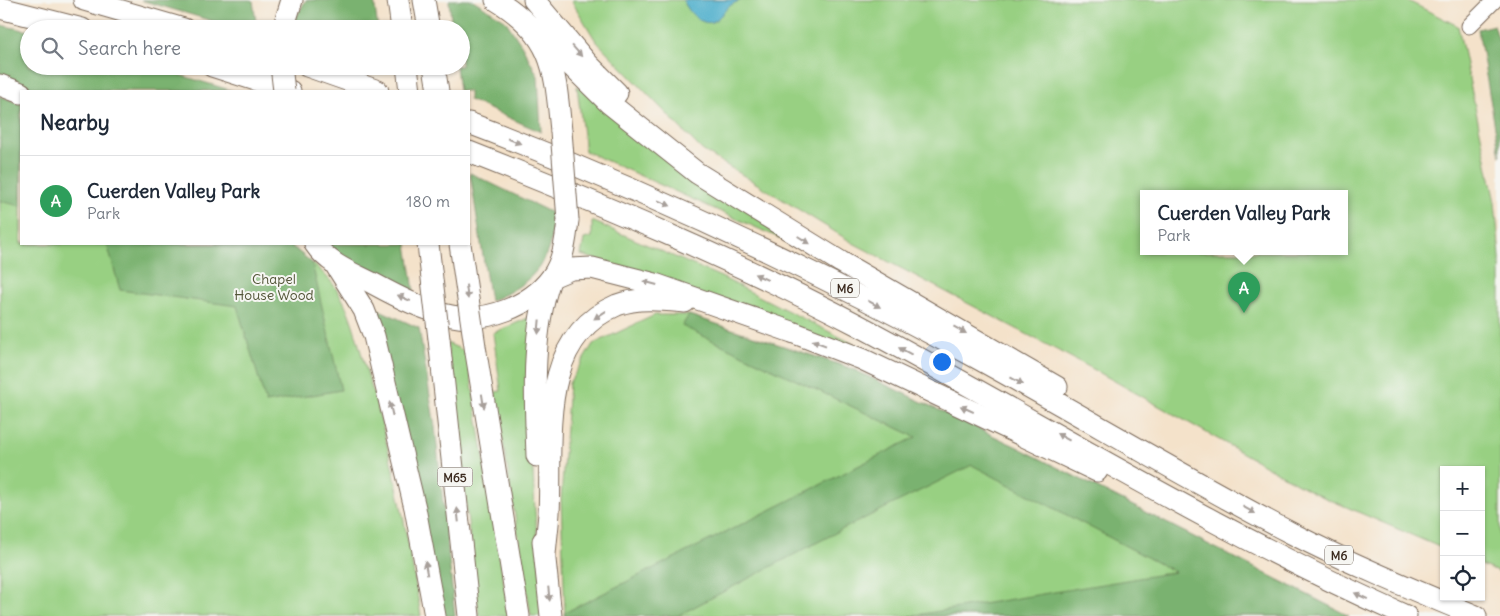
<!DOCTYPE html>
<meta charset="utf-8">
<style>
:root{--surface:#fff;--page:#f2f2f3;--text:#1f2937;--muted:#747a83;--line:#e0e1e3;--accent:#2563eb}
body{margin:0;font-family:Delius,sans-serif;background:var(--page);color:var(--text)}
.controls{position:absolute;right:15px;bottom:15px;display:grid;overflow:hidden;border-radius:0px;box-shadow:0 1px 4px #0004}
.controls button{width:45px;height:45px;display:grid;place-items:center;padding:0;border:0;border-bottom:1px solid var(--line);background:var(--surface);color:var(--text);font:25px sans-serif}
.you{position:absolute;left:941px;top:361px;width:18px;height:18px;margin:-12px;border:4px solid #fff;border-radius:50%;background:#1a73e8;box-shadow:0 0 0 8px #1a73e833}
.badge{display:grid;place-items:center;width:32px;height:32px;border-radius:50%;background:var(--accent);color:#fff;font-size:16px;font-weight:700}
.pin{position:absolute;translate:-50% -41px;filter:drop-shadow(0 1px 2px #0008)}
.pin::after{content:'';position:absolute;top:26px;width:18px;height:15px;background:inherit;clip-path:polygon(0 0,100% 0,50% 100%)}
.popup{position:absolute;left:1140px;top:190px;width:208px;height:65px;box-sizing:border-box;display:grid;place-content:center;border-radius:0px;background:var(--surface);filter:drop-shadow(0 1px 4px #0005);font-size:16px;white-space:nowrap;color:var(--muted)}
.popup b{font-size:19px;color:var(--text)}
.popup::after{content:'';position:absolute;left:50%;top:100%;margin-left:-10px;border:10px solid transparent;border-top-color:var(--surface)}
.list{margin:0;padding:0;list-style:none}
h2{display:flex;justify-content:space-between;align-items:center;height:65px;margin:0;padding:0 20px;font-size:21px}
h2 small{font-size:16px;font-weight:400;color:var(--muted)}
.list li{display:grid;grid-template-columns:32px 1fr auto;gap:15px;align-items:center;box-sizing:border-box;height:90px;padding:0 20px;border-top:1px solid var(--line)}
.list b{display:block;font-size:19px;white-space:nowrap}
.list p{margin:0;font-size:16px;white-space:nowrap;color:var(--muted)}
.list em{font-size:16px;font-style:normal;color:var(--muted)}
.icon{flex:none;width:28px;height:28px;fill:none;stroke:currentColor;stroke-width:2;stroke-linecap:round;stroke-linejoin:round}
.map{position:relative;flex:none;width:1500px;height:616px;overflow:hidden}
.search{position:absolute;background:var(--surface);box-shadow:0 1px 4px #0004;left:20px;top:20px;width:450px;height:55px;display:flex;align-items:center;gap:12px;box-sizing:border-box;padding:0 18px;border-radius:28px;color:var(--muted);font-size:19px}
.panel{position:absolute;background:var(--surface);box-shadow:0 1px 4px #0004;left:20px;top:90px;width:450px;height:155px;border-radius:0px}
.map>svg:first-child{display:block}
.green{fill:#98d082;stroke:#6a7d50;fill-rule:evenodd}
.forest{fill:#7ab270;stroke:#5a6e47}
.water{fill:#4dafcc;stroke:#446c75}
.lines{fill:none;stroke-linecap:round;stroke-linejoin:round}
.minor-casing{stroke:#7c6a5a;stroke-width:17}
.highway-casing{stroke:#7c6a5a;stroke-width:23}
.minor{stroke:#fff;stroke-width:15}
.highway{stroke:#fff;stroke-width:21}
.highway-bridge-casing{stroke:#7c6a5a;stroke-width:23;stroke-linecap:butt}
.highway-bridge{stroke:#fff;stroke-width:21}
.oneway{fill:#a79f9a}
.labels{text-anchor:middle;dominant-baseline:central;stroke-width:4;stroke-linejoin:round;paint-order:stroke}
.shield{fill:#f6f6f2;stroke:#73675e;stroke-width:1}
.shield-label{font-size:12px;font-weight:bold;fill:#3b2a1e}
.park-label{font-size:14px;fill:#525437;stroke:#f6f6f2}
</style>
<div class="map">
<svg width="1500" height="616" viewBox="0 0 1500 616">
<rect width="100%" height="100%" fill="#f6f6f2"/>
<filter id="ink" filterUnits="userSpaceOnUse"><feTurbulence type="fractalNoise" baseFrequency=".02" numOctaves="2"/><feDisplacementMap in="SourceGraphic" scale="10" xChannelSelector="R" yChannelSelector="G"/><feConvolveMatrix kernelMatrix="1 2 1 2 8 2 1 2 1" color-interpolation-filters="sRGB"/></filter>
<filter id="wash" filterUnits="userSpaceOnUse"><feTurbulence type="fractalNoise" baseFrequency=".0096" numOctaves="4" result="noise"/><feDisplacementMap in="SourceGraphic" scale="20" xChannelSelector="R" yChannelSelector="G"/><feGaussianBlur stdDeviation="1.12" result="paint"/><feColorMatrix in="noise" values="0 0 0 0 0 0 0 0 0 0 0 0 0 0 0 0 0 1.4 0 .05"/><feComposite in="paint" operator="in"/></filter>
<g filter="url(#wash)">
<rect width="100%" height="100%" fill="#f4e2ca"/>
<g class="green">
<path d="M571,0H1406L1458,26L1495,202L1500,258V573L1481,565V470H1444V549L1314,493L1093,369L853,243L702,150L596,41ZM1144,194H1344V252H1144Z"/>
<path d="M577,86L806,250L585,151Z"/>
<path d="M0,96L21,104V244H289C305,257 324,271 336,288C350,309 356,335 363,359C390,443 407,530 421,616H0Z"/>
<path d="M592,221L721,277L919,377L636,271L581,255L584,239L592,237Z"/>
<path d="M655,315H689L850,368L1017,447L1349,616H565L561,500L569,383L593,344Z"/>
<path d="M533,316L529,389L535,511L544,616H531L495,392L501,391L493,333Z"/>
<path d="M447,343L467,352L509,616H479Z"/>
</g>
<g class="forest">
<path d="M141,0H250L253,1L257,29H240Z"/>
<path d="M306,0H374L378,29H301V26L292,24Z"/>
<path d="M449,0H473L505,20L522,46L538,76L541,132L469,100V91H459L456,66H461V29H452Z"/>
<path d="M0,25L29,31V66H150L233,91H37L0,76Z"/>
<path d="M1494,25L1500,44V156L1478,29Z"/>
<path d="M0,96L21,104V206L0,201Z"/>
<path d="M470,173L552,213C555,260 533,284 490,301Z"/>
<path d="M107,244H289L312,263L341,390L266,403L237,306L120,290Z"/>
<path d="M328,244H407L414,291C387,285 348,264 328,244Z"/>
<path d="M371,306L419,328L435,427L455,616H442Z"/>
<path d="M689,315L850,368L1017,447L1349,616H910L1175,572L972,465L841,530L677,616H564V613L916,437L682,326Z"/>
</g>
<path class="water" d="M683,0H742C739,1 734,3 731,5C720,13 715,30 698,19C691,14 687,8 683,0Z"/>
</g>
<g filter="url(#ink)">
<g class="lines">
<g class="minor-casing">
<path id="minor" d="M1469,26L1495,0"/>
</g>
<g class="highway-casing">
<g id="highway">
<path d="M84,0L184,29"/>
<path d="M398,0L402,29"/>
<path d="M424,0L429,29"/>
<path d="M496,0C554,35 555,69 561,131"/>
<path d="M534,0L588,64L617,93"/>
<path d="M0,8L82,29"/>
<path d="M532,27L609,103L697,173L841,262L1057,387"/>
<path d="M283,29L292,0"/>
<path d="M212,66L290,91"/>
<path d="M307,66L378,91"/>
<path d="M407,66L410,91"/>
<path d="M434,66L438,91"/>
<path d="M0,85L21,93"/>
<path d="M469,123C640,188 804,265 966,352C1075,411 1181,476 1291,533C1351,564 1414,590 1476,616"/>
<path d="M469,152C601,204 732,259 858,325C1040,422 1217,532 1406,616"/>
<path d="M315,244C329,265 353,273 374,284C398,297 425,311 452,316C486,323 530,306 551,278C563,263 566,239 568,220"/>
<path d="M335,264L364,310L374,336L415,508L435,616"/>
<path d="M552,277L571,269L592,268L655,284L792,332L862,359L1097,471"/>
<path d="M439,339L469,616"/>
<path d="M476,353L519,616"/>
<path d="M537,456C535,398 531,335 550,280"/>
<path d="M543,541L551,616"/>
<path d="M545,555C546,541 548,527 549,513C553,442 535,340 617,305C638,297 663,300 685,302"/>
</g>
</g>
<use href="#minor" class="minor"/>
<use href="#highway" class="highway"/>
<g class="highway-bridge-casing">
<g id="highway-bridge">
<path d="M281,66L284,91"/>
<path d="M561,131L568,220"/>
<path d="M428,244L439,339"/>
<path d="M460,244L476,353"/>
</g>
</g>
<use href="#highway-bridge" class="highway-bridge"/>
</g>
<defs><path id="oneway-solid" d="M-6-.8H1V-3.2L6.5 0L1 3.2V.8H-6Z" transform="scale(1.25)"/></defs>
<g class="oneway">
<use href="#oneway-solid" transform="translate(577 51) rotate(49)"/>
<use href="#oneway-solid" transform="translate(514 141) rotate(21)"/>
<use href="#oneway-solid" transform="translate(664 203) rotate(23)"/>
<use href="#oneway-solid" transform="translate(804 240) rotate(32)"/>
<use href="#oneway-solid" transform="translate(761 277) rotate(-155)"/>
<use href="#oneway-solid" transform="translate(650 283) rotate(-165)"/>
<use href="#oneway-solid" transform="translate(467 292) rotate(82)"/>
<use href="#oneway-solid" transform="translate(404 298) rotate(-156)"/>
<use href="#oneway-solid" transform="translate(874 304) rotate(28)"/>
<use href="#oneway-solid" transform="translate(600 315) rotate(147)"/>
<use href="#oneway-solid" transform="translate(539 327) rotate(95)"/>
<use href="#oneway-solid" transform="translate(960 330) rotate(29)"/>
<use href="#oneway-solid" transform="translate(819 343) rotate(-159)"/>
<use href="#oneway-solid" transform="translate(905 351) rotate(-152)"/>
<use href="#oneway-solid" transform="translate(1017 381) rotate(29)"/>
<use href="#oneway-solid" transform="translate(483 401) rotate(81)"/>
<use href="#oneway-solid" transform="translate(391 409) rotate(-103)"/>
<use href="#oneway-solid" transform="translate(967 409) rotate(-155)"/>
<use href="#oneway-solid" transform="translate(1063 437) rotate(-151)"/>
<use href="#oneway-solid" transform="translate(1249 510) rotate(29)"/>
<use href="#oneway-solid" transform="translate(458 515) rotate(-96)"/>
<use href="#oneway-solid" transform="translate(426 568) rotate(-100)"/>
<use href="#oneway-solid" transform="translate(549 594) rotate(84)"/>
<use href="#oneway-solid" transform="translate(1361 596) rotate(-155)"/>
</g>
</g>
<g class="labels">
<g class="shield">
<rect x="831" y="278.5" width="28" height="19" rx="4"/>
<rect x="437.5" y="467.5" width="35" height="19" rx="4"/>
<rect x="1325" y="545.5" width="28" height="19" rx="4"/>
</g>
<g class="shield-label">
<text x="845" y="288">M6</text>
<text x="455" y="477">M65</text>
<text x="1339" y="555">M6</text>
</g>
<g class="park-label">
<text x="274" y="279">Chapel<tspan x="274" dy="16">House Wood</tspan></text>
</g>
</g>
</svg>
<div class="controls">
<button>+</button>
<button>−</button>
<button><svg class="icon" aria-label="locate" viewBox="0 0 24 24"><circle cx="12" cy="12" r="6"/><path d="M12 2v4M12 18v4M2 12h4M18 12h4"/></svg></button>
</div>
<div class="you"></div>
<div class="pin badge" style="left:1244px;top:313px;background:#2e9e5b">A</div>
<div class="popup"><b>Cuerden Valley Park</b>Park</div>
<div class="search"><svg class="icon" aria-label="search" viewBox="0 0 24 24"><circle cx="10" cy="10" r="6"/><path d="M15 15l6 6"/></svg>Search here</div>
<section class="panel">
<h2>Nearby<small></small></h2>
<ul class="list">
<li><span class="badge" style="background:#2e9e5b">A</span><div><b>Cuerden Valley Park</b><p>Park</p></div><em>180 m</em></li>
</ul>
</section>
</div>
